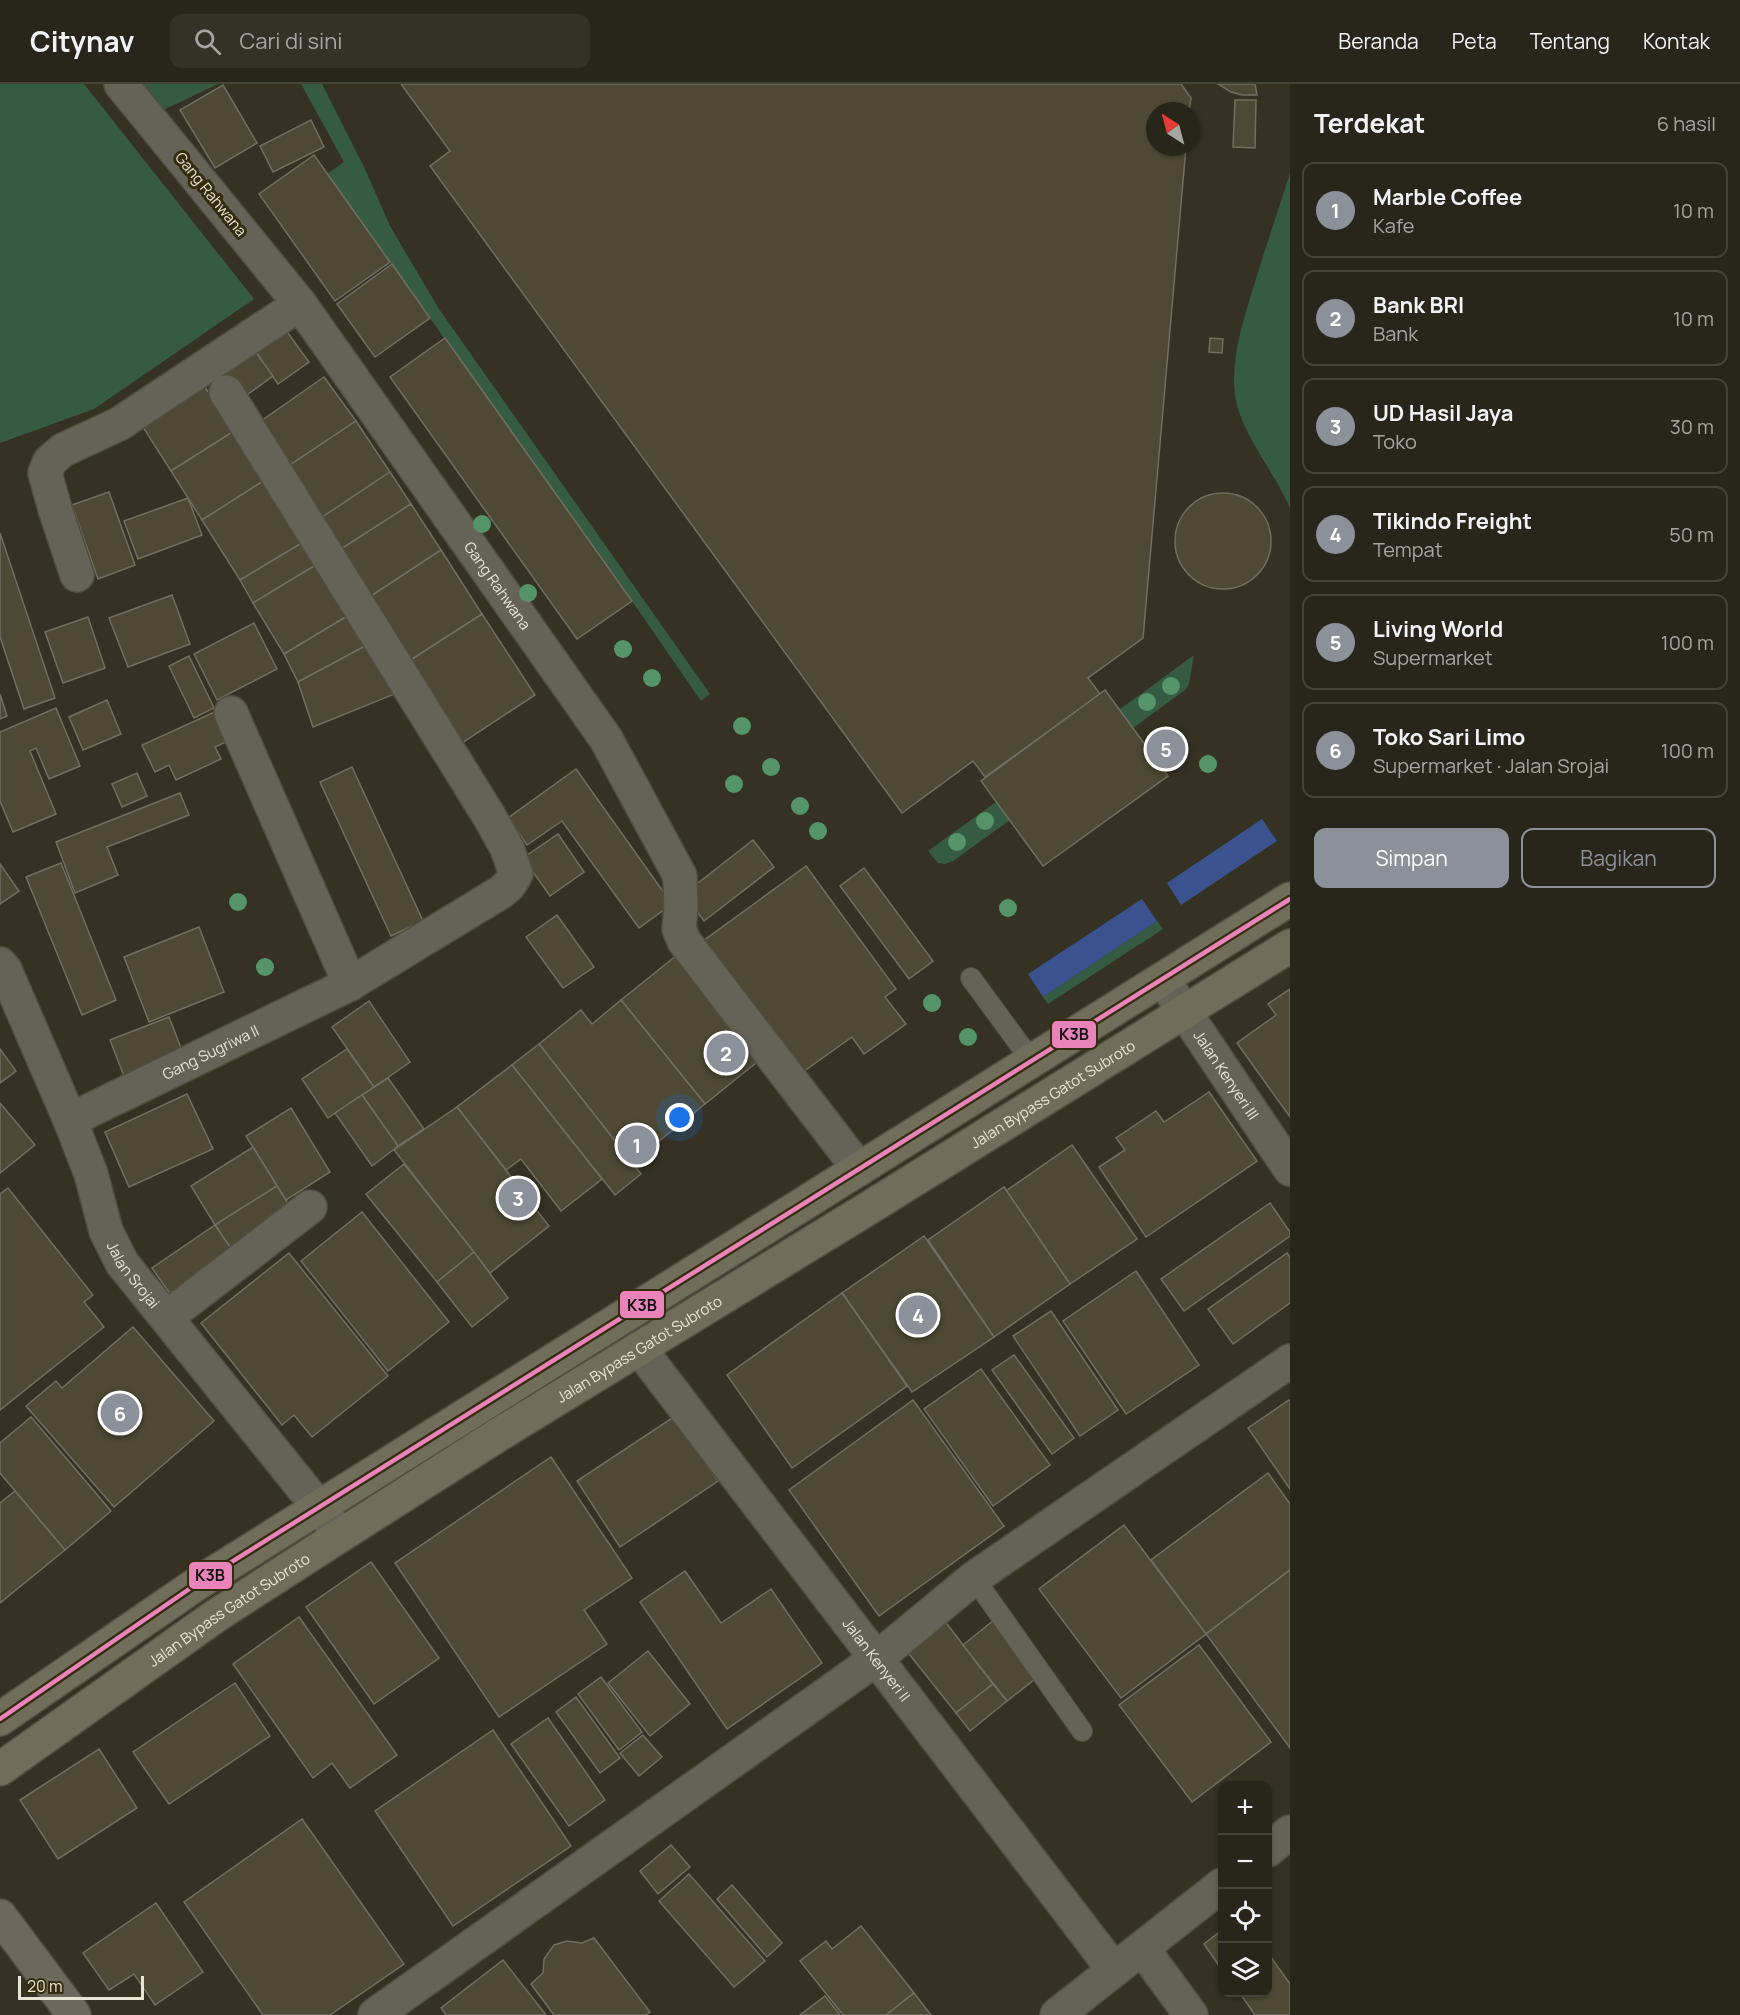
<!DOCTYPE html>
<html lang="id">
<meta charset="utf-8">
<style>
:root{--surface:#28261a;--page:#343227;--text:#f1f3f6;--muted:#a5a5a2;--line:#444339;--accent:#8c9099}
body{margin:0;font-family:Manrope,sans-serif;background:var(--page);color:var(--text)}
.controls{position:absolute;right:18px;bottom:18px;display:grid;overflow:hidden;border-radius:12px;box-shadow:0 2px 4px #0004}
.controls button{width:54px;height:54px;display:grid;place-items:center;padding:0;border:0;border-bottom:2px solid var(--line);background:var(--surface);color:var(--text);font:30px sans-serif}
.compass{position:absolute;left:1146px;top:18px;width:54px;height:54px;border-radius:50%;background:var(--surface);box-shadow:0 2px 4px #0004;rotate:324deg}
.scale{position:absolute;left:18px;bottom:15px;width:126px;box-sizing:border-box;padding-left:6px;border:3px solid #e8e5d4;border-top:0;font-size:16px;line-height:21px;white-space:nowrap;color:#e8e5d4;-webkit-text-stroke:4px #332d10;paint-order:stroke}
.you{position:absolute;left:680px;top:1034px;width:21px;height:21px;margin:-15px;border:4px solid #fff;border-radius:50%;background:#1a73e8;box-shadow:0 0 0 9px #1a73e833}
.badge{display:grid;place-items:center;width:39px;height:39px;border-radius:50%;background:var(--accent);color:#fff;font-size:20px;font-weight:700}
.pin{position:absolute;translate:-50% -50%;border:3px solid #fff;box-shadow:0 2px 6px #0006}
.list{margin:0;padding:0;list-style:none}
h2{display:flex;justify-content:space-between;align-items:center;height:78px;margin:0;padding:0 24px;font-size:26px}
h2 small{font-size:20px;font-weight:400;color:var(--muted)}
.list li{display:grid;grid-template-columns:39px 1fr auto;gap:18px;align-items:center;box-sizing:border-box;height:96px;margin:0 12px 12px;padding:0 12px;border:2px solid var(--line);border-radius:12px}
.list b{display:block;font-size:22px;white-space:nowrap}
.list p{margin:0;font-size:20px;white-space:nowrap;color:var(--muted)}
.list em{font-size:20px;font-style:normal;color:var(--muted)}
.actions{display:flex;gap:12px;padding:18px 24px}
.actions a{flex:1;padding:14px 0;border:2px solid var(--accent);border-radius:12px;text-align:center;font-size:21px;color:var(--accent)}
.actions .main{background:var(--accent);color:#fff}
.icon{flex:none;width:33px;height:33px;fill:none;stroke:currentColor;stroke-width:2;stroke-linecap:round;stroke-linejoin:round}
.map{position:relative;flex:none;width:1290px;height:1931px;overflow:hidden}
header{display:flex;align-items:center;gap:36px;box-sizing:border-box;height:84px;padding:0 30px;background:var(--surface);border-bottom:2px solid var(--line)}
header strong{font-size:28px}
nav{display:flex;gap:33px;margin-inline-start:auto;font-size:21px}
.search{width:420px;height:54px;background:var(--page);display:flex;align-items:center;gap:15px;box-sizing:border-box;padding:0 21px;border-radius:12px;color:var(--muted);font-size:22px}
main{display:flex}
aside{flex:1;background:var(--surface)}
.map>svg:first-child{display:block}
.green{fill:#355c42}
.water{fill:#3a538e}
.building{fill:#4d4934;stroke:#716e62;stroke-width:1.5}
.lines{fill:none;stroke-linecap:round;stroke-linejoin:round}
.lane-casing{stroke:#514e41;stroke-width:22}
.street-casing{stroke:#514e41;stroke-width:36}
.secondary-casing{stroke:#514e41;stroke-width:36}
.highway-casing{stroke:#514e41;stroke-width:36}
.lane{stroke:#656358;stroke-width:20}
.street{stroke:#656358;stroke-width:33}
.secondary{stroke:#6c695c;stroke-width:33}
.highway{stroke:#716d5b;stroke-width:33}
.bus-1-casing{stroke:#332d10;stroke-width:9}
.bus-1{stroke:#e983ba;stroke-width:4.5}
.tree{fill:#559468}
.labels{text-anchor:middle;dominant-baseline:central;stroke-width:6;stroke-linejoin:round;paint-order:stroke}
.street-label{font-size:15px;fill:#e8e5d4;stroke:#332d10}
.line-badge{stroke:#332d10;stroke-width:2}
.pale-badge-label{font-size:16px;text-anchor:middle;font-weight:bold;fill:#111}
</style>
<header>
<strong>Citynav</strong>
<div class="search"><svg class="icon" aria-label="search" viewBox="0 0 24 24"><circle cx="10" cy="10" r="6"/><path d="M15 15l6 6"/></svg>Cari di sini</div>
<nav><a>Beranda</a><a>Peta</a><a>Tentang</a><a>Kontak</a></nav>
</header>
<main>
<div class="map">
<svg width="1290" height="1931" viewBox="0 0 1290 1931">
<rect width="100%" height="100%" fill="#353223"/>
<g class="green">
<path d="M0,0H84L254,215L94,325L0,359Z"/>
<path d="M132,0H218L157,29Z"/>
<path d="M301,0H322L365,85L390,142L439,225L710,610L701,617L632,517L327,90L344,78Z"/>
<path d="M1290,89V424C1275,390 1251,362 1239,328C1224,285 1247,226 1259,185C1269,153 1280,121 1290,89Z"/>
<path d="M1194,571L1189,600L1185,606L1133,644L1119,626Z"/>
<path d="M996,718L1010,736L953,777L945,780L938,779L928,767Z"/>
<path d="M1157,837L1163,845L1048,920L1043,913Z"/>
</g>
<g class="water">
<path d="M1262,735L1277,757L1181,821L1167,799Z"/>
<path d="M1142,815L1157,837L1043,913L1028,890Z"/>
</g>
<g class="building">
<path d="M401,0H1181L1191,14L1189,27H1155V63H1186L1143,554L1088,594L1100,610L985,693L973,677L902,729L430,82L450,67Z"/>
<path d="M1218,0H1255L1257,11H1242L1231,8Z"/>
<path d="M223,1L257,59L215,84L180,26Z"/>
<path d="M1235,16H1256L1255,64L1233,63Z"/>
<path d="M311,36L324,63L273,88L260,62Z"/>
<path d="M314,71L390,178L335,217L259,110Z"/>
<path d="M392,180L430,234L375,273L337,220Z"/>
<path d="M285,245L309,278L278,300L255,267Z"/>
<path d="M445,254L632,517L577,555L390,293Z"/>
<path d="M1210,254L1223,255L1222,269L1209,268Z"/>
<path d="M255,267L273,292L244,313L226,289Z"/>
<path d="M324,293L356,337L281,387L251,344Z"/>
<path d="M203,300L234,347L171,387L141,340Z"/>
<path d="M356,337L390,388L315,438L281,387Z"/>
<path d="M234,347L265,396L202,436L171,387Z"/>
<path d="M390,388L411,420L335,469L315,438Z"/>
<path d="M265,396L305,457L240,496L202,436Z"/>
<path d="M109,408L135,481L98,495L72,421Z"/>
<circle cx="1223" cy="457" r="48"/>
<path d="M188,414L202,451L138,475L124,437Z"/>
<path d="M411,420L441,466L365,516L335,469Z"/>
<path d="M0,449L55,614L24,625L0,553Z"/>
<path d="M305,457L319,479L253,519L240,496Z"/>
<path d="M441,466L482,530L406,579L365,516Z"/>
<path d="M319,479L349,531L284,570L253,519Z"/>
<path d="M172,511L190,560L128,583L109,534Z"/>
<path d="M482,530L535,611L459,661L406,579Z"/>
<path d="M349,531L367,561L298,598L284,570Z"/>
<path d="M88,533L105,584L63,599L45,548Z"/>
<path d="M254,539L277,585L217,616L194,570Z"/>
<path d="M367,561L397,609L313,643L298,598Z"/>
<path d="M189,572L214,624L194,634L169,582Z"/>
<path d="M1105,606L1168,692L1043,782L981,697Z"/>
<path d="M0,610L7,632L0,635Z"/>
<path d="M107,616L121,650L83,666L69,633Z"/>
<path d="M56,624L80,682L49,695L36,664L30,667L56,730L13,748L0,717V648Z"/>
<path d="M219,626L232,655L215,663L221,675L176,696L169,681L155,688L142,661Z"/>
<path d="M352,683L423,837L391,852L320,698Z"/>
<path d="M576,685L672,820L639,844L562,737L527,761L508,734Z"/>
<path d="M137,689L147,712L122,723L112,700Z"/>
<path d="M180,709L189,731L107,763L118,791L75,809L56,758Z"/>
<path d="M558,750L584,788L550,812L523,774Z"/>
<path d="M753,756L774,783L704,837L684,810Z"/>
<path d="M61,779L116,916L82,931L26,793Z"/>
<path d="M0,780L19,807L0,820Z"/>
<path d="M806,782L896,905L885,913L906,940L864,970L852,953L800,990L703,857Z"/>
<path d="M864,784L933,877L909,895L840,802Z"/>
<path d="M557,831L594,883L563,904L526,853Z"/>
<path d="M199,843L224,908L149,938L124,873Z"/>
<path d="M677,871L761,975L705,1020L621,916Z"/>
<path d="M1290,905V1033L1237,959L1276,931L1268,920Z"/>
<path d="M621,916L705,1020L632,1079L539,960L581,926L592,940Z"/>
<path d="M369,917L410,978L374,1003L332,943Z"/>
<path d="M169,933L183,969L124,992L110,956Z"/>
<path d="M539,960L641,1090L615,1111L512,981Z"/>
<path d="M0,965L16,987L0,999Z"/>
<path d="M347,965L374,1003L328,1034L302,995Z"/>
<path d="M512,981L602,1095L561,1127L521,1075L506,1086L457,1023Z"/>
<path d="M388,994L424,1045L398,1062L362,1011Z"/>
<path d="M1209,1008L1257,1077L1146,1153L1099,1083L1125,1066L1116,1054L1156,1027L1164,1038Z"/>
<path d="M187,1010L213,1065L129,1103L105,1048Z"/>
<path d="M362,1011L398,1062L372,1082L335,1029Z"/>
<path d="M0,1019L35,1061L0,1089Z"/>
<path d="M457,1023L549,1142L490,1189L394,1066Z"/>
<path d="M291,1024L330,1088L286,1116L246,1052Z"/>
<path d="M1072,1061L1137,1155L1070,1200L1006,1107Z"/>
<path d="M253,1063L277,1102L215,1141L191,1102Z"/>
<path d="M404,1080L474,1168L437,1198L366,1110Z"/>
<path d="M277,1102L297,1133L236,1172L215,1141Z"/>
<path d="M1004,1103L1070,1200L994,1253L928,1156Z"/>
<path d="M8,1104L93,1211L84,1218L104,1243L0,1326V1110Z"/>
<path d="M1270,1119L1290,1148V1152L1184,1227L1161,1195Z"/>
<path d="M362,1128L449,1238L388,1287L301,1177Z"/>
<path d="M215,1141L236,1172L173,1214L152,1184Z"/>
<path d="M924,1152L994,1253L912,1308L842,1209Z"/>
<path d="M474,1168L508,1214L472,1243L437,1198Z"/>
<path d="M289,1169L388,1292L312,1353L294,1331L282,1341L201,1239Z"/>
<path d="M1287,1169L1290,1173V1219L1233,1260L1208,1225Z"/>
<path d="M1136,1187L1199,1281L1126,1330L1063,1237Z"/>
<path d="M842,1209L907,1302L792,1384L727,1291Z"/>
<path d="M1051,1227L1118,1326L1080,1352L1013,1252Z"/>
<path d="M133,1243L214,1337L114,1423L26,1322L56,1297L62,1304Z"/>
<path d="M1014,1271L1074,1354L1052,1370L992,1286Z"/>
<path d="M981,1285L1050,1381L993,1422L924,1325Z"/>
<path d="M913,1316L1004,1442L879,1532L789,1406Z"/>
<path d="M1289,1316L1290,1317V1405L1248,1344Z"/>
<path d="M675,1332L718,1397L620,1463L577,1397Z"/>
<path d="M31,1333L111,1427L65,1466L0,1389V1359Z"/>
<path d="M551,1373L632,1494L584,1526L607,1560L499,1633L395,1479Z"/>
<path d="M1268,1389L1290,1420V1486L1206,1550L1151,1476Z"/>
<path d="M15,1407L65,1466L0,1519V1419Z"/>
<path d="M1124,1441L1206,1550L1121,1614L1039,1505Z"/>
<path d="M371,1478L439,1574L374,1620L306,1523Z"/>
<path d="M1290,1486V1664L1206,1550Z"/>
<path d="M685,1487L721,1539L771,1505L822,1579L727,1645L640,1518Z"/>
<path d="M299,1533L397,1671L350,1704L332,1679L313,1694L233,1580Z"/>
<path d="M944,1536L993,1600L956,1629L906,1566Z"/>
<path d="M994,1536L1039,1592L1007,1617L963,1561Z"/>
<path d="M1199,1561L1271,1658L1192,1718L1119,1621Z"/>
<path d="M648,1567L690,1620L650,1652L608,1599Z"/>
<path d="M601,1593L642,1648L619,1666L578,1610Z"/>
<path d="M235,1599L270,1652L169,1720L133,1668Z"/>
<path d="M993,1600L1007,1617L970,1647L956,1629Z"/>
<path d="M576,1613L620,1674L600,1689L556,1628Z"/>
<path d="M548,1634L605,1716L569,1742L511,1660Z"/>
<path d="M493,1646L571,1762L453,1842L375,1727Z"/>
<path d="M643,1651L662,1673L639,1692L620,1669Z"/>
<path d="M99,1665L137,1724L58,1775L20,1716Z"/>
<path d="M302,1735L404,1880L330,1931H263L184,1818Z"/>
<path d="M671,1761L690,1783L658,1810L640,1787Z"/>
<path d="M689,1790L765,1877L734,1903L659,1817Z"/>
<path d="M732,1801L782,1859L767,1873L717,1815Z"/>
<path d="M156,1819L203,1888L155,1921L134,1890L109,1906L83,1869Z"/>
<path d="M861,1842L914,1909L886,1931H843L800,1877L826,1857L832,1865Z"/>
<path d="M1222,1846V1886L1204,1860Z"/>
<path d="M594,1854L650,1928L646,1931H554L531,1900L543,1889L544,1875L554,1861L567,1857L582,1859Z"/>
<path d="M1268,1869L1290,1900V1931H1255L1239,1908H1268Z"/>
<path d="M503,1876L546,1931H446L441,1924Z"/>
<path d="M914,1909L931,1931H886Z"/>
<path d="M825,1912L840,1931H800Z"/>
</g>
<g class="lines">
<g class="lane-casing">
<g id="lane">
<path d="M971,894L1031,976"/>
<path d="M974,1494L1082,1647"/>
</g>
</g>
<g class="street-casing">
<g id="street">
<path id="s1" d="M300,220L606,655L680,792L681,824L679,845L684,857L859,1085"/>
<path d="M77,491L55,425L45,389L50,377L63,366L119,340L300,220L121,0"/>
<path d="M231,629L350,900"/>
<path id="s2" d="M0,880L5,886L70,1036L91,1090L106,1147L122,1179L341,1451"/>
<path id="s3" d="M1163,896L1290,1085"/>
<path id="s4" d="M70,1036L350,900L501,808L509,801L516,790L507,764L489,732L226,308"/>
<path d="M167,1233L310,1123"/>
<path id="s5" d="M639,1264L1114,1886"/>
<path d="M1268,1766L1290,1748"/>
<path d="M1142,1864L1191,1931"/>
<path d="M375,1931L876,1575L974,1494L1290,1277"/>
<path d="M1057,1931L1222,1801"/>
</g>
</g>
<g class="secondary-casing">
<path id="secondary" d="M0,1832L74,1931"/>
</g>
<g class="highway-casing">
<g id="highway">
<path d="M0,1635L198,1499L1290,815"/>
<path id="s6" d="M0,1685L217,1531L341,1451L498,1351L872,1122L1290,862"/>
</g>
</g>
<use href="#lane" class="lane"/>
<use href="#street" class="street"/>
<use href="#secondary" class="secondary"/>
<use href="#highway" class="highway"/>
<g class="bus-1-casing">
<path id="bus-1" d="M0,1635L198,1499L1290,815"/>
</g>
<use href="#bus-1" class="bus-1"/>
</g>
<g class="tree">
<circle cx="482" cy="440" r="9"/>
<circle cx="528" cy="509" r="9"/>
<circle cx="623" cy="565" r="9"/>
<circle cx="652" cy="594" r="9"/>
<circle cx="1171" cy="602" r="9"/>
<circle cx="1147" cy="618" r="9"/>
<circle cx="742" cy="642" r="9"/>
<circle cx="1208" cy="680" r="9"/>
<circle cx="771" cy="683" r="9"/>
<circle cx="734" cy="700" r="9"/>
<circle cx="800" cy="722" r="9"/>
<circle cx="985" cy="737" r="9"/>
<circle cx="818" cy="747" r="9"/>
<circle cx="957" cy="758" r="9"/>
<circle cx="238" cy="818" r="9"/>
<circle cx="1008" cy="824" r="9"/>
<circle cx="265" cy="883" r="9"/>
<circle cx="932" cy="919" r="9"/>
<circle cx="968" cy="953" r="9"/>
</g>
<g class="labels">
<g class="street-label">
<text transform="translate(211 110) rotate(51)">Gang Rahwana</text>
<text stroke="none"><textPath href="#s1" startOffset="344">Gang Rahwana</textPath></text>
<text stroke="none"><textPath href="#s4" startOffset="156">Gang Sugriwa II</textPath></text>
<text stroke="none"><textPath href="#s3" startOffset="114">Jalan Kenyeri III</textPath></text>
<text stroke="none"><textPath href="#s6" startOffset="1251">Jalan Bypass Gatot Subroto</textPath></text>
<text stroke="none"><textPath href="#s2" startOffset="340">Jalan Srojai</textPath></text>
<text stroke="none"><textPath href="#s6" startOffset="765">Jalan Bypass Gatot Subroto</textPath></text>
<text stroke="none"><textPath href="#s6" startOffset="279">Jalan Bypass Gatot Subroto</textPath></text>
<text stroke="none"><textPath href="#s5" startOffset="392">Jalan Kenyeri II</textPath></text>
</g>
</g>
<g class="line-badge">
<rect x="1051" y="936" width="46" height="29" rx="6" fill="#e983ba"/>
<rect x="619" y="1206" width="46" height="29" rx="6" fill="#e983ba"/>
<rect x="188" y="1477" width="45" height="29" rx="6" fill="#e983ba"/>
</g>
<g class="pale-badge-label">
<text x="1074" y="956">K3B</text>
<text x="642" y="1227">K3B</text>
<text x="210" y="1497">K3B</text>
</g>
</svg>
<div class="controls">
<button>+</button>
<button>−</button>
<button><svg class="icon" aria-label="locate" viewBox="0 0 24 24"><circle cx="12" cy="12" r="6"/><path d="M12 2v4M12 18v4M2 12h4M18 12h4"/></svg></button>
<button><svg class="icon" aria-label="layers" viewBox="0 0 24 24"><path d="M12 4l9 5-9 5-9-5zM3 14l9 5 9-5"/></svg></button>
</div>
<svg class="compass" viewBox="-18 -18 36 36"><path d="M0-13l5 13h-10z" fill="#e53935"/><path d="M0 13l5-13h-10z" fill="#a5a5a2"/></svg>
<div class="scale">20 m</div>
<div class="you"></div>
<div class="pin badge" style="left:637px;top:1061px">1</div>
<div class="pin badge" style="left:726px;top:969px">2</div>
<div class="pin badge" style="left:518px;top:1114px">3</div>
<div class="pin badge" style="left:918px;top:1231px">4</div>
<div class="pin badge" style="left:1166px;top:665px">5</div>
<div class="pin badge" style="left:120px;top:1329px">6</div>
</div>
<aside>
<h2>Terdekat<small>6 hasil</small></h2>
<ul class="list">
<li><span class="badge">1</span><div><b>Marble Coffee</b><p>Kafe</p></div><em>10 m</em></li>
<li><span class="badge">2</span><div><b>Bank BRI</b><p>Bank</p></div><em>10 m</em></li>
<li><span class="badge">3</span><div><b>UD Hasil Jaya</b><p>Toko</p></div><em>30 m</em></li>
<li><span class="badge">4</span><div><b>Tikindo Freight</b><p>Tempat</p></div><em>50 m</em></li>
<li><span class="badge">5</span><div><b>Living World</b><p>Supermarket</p></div><em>100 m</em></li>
<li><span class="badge">6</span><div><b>Toko Sari Limo</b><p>Supermarket · Jalan Srojai</p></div><em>100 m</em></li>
</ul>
<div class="actions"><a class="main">Simpan</a><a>Bagikan</a></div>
</aside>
</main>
